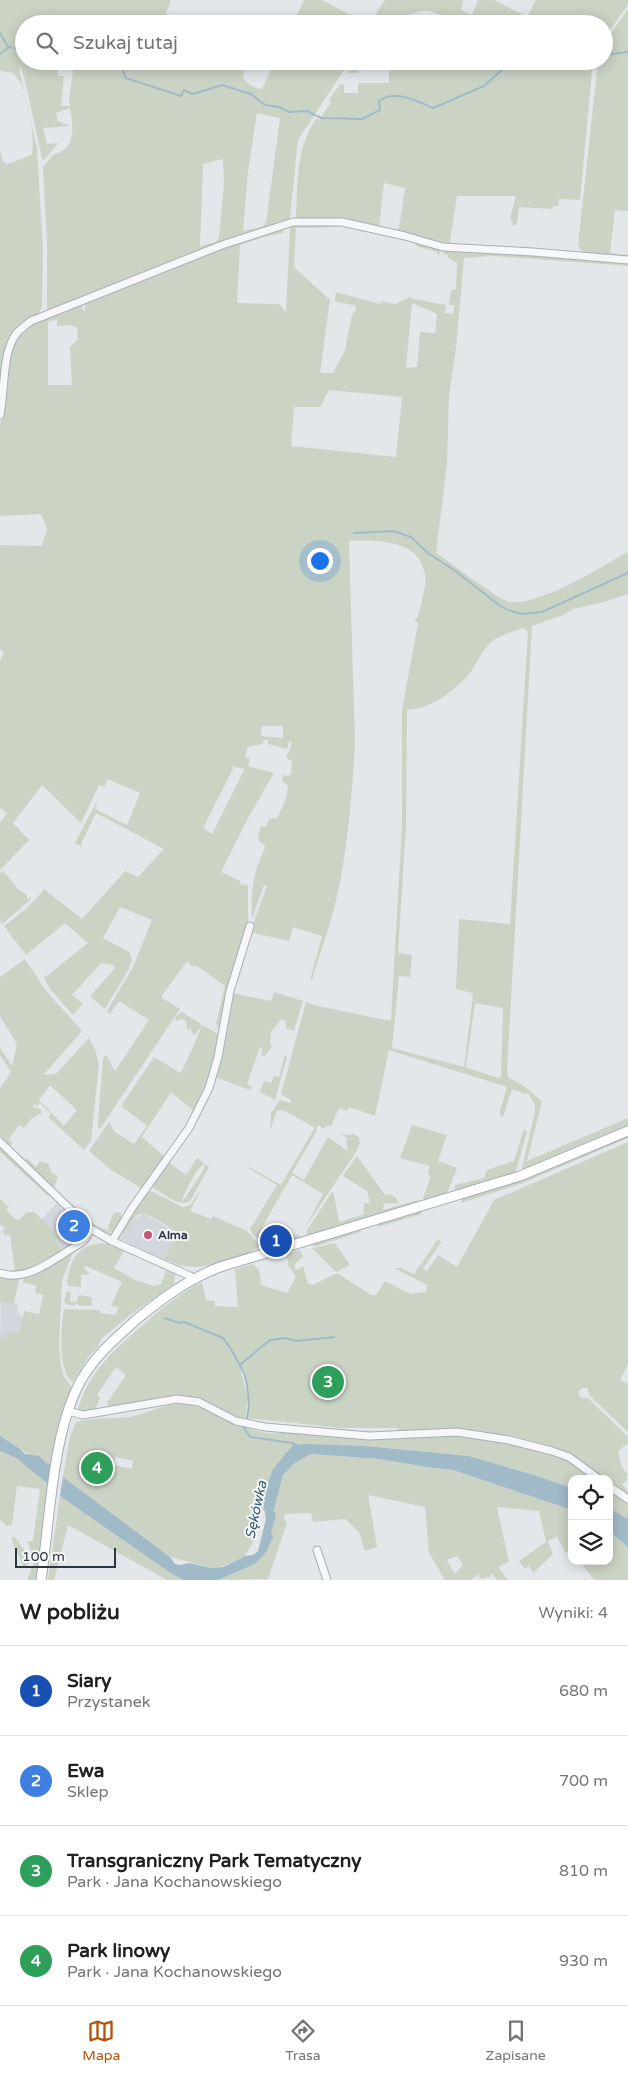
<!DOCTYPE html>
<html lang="pl">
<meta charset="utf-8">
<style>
:root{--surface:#fff;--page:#f2f2f2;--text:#202124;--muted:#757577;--line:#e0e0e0;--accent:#b45309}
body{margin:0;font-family:"Varela Round",sans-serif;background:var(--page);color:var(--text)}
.controls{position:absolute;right:15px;bottom:15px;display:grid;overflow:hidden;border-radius:10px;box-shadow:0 2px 12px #0003}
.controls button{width:45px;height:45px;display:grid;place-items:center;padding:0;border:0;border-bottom:1px solid var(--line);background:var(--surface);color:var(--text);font:25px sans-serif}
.scale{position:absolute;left:15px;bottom:12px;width:101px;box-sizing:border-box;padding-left:5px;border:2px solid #2c3741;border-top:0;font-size:14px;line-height:18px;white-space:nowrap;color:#2c3741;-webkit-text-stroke:4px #f3f5f7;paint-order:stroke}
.you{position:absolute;left:319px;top:560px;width:18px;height:18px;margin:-12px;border:4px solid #fff;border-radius:50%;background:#1a73e8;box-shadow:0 0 0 8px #1a73e833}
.badge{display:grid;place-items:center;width:32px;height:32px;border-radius:50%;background:var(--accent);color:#fff;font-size:16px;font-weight:700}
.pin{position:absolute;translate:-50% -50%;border:2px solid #fff;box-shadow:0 1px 5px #0006}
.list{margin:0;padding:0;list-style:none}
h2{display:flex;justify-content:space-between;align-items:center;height:65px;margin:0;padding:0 20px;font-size:21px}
h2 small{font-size:16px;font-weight:400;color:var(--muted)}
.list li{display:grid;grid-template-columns:32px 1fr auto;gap:15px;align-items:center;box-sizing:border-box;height:90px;padding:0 20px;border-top:1px solid var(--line)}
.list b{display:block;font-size:19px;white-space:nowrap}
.list p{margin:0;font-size:16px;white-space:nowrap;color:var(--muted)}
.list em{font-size:16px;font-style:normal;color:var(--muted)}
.icon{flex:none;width:28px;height:28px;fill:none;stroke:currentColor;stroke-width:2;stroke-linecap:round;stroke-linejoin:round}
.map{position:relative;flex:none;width:628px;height:1580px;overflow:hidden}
.search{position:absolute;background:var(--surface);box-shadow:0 2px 12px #0003;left:15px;right:15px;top:15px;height:55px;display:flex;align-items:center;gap:12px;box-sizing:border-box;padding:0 18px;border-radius:28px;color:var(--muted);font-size:19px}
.sheet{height:425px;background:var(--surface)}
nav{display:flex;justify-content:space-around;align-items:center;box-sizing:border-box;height:70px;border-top:1px solid var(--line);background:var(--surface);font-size:14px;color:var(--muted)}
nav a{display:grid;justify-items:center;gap:2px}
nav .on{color:var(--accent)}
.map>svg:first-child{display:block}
.built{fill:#d1d7dc}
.green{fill:#cbd3c5;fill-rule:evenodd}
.water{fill:#a1bac7}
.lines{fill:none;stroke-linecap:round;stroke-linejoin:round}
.stream{stroke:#a1bac7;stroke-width:2}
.minor-casing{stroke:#a8afb4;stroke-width:9}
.major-casing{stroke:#a3adb5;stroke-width:11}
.minor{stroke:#f5f7f9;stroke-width:7}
.major{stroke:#fff;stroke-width:9}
.poi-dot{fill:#c55278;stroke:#f3f5f7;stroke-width:2}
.labels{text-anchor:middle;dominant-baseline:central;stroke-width:4;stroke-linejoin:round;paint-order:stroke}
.poi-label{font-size:12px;font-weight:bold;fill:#2c3741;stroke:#f3f5f7;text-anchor:start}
.water-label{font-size:14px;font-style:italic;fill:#395c72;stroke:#f3f5f7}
</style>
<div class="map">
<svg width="628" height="1580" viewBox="0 0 628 1580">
<rect width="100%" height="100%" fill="#e3e7ea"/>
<g class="built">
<path d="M57,1203L90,1233L86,1239L62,1252L55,1241L58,1238L42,1219Z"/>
<path d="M143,1214L173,1230L174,1240L164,1259L118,1238L121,1233L128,1230L134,1219Z"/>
<path d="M1,1301L18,1304L17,1311L23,1318L20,1334L5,1338L0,1337Z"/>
</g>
<g class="green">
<path d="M0,0H171L162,24H24V61H209V65L212,64L211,61H247L243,78C248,85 254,88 262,89L275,61H350L298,140L290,217L288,219L47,312V241L43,167L54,154C77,149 73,125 70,108L56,113L58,121L71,126L43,128L47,144L58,143L44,160L42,159L25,80L21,68L19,69L37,148L43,250L42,307C35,327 0,330 6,358L0,405V151L3,162L8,164L31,155C37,143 27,94 20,82C18,79 15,76 13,73L0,71ZM69,68L73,71L69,98L70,106H61L64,76H58V69ZM257,113L280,118L266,223L262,227L243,231L248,172ZM223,159L224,183L219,238L216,242L200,246L203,164Z"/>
<path d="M304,0H322L367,24H293Z"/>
<path d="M385,0H463L461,10L472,15L478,0H494L527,17L536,0H628V5L604,38V24H445L451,22C447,16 429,9 421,11C403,15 391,24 370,24Z"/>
<path d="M628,9V211L615,210L610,253L628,255V258L583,253L578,245L598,61H604V43Z"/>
<path d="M353,61H360L358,73H348Z"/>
<path d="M382,61H593L580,200L559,199L558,206H553L552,209L519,207L517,224L514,226L510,218L516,196H457L450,242L459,245L454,247L388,229L397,230L399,228L405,188L384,183L379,227L346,221H298L296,215C298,181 296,148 316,119H320L331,102L329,100L340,84L344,85V93H358V83H389V63H382Z"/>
<path d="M339,224L338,227L296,228L294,267L330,300L320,373H333L345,350L352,315L356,309V306L335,301L336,292L380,304L381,301L395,304L410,297L413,299L446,305L445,313L453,314L454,305H449L451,290L456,289L457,263L448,258V255L444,254V250L628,262V266L493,256L464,258L456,348L449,396L447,464L436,553C447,560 501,601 509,602C540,606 600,567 628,552V594L604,602L573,609L563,615L532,626L507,1071L508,1077L525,1087L542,1101L527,1161L628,1118V1127L523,1171L522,1168L535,1111V1105L528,1093L525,1094L512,1089L503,1117L499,1114L507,1087L389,1050L375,1116L349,1107L347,1111L339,1108L331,1126H326L324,1129L318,1125L316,1132L292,1173L304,1180L328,1137L348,1151L346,1140L347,1141V1138L339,1133L348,1135L354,1134L359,1138L360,1143L356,1152L303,1231L323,1194L292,1175L261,1229V1234L268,1237L299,1235L301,1237L300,1240L281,1242L278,1239L265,1245L252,1234L250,1229L277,1185L248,1168L249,1167L281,1185L314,1129V1127L283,1110L277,1111L270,1130L271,1113L280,1100L290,1103L291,1100L281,1094L306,1002L318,1006L391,1021L402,825V710L418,623L414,621L418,617C420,606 427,585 425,575C420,539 378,540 349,541L355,744C352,794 348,846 337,896C331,924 320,952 312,980H310L322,936L293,927L289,941L250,932L267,886L264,885L252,919C251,888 252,876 265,848L264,844L259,841L258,835L261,826L266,827L269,819L277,818L286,799L288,786L282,781L283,775L288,776L291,774L292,762L286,757L291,746V741H289L287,749L268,744V740H264L262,744L248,747L245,757L250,759L248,766L274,773L248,818L221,872L240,881L241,886L244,884L248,886V922L221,1033L216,1023L225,986L197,966H191L187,961L161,997L180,1009L100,1129L98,1128V1122L103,1058L106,1055L115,1071L149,1020L119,1001L110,1014L107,1011L133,967L152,920L120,907L103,938L129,952L132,959L129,969L105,1009L90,996L115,968L113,965L101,963L72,995L83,1004L73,1015L50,989L44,978L88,943L65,923L26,955L4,926C19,915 33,904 44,889L82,919L125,871L138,877L164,849L96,813L81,844L82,847L75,843L98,799L95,809L127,825L140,793L108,779L104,787L99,785L81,823L42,785L13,823L29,840L0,870V823L7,813L0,808V661L4,653L0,649V545L42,546L47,529L41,514L0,516V425L7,392L12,343L28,325L82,304L83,310L85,311V303L221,247L282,227L283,233L264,237L240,245L237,303L279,304L286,312L290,228L295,225ZM412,303L437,314L435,333L420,332L417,367L406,368ZM57,320V326L71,325L78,328L77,340L70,347L72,385H48V323L49,321ZM329,390L402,397L396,457L291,446L294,407H320ZM523,628L528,632L510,924L459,919L456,989L472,993L473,996L464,1067L392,1048L399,976L410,977L412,955L398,953L406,826L407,710C431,709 454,691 469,674C477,665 481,651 491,642C500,635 512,632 523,628ZM262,726H283V738L261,736ZM232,766L244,769L243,772L212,834L203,828L233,769ZM475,1003L503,1008L501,1077L499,1078L467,1068L466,1066Z"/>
<path d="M409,238L440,248L439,257L437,252L416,246V243L407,240Z"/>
<path d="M3,871L19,890L27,895V900L31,897V899L2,924L0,921V873Z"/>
<path d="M25,959L46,991L82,1031L43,1075L56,1074L89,1038L95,1049L99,1064L91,1141L84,1150L48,1117L51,1114L40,1103L37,1106L34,1104L32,1107L40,1109L42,1113L31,1119L24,1128L19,1125L9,1139L13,1143L10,1146L0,1136V1088L11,1072L0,1055V1048L12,1066L17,1044L0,1016V977ZM50,1085L77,1110L64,1126L39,1100Z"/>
<path d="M274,992L303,1001L294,1031L286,1028V1021L281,1019L271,1032L270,1042L272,1046L265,1056L261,1055L262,1048L260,1047L247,1084L252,1087L250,1090L215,1077L232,993L271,1001Z"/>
<path d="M182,1012L201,1024L202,1028L203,1025L221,1036L215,1064L197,1113L127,1211L141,1188L110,1169L89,1151L109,1122L115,1132L134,1144L147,1126L121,1106L154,1057L181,1073L201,1029L198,1030L195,1035L192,1033L191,1029L187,1030L186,1021L182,1019L176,1021L175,1017ZM171,1092L194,1111L178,1138L164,1156L142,1137Z"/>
<path d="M285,1055L287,1057L275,1100L260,1092L264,1081L271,1083L274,1076L279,1077Z"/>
<path d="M412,1125L447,1135L438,1161L457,1168L448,1191L449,1196L424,1202L423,1199L431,1176L428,1174L430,1166L400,1158Z"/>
<path d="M524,1129L527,1132L515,1174L454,1194L455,1185L484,1178L487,1170L514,1161Z"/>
<path d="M628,1135V1138L523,1183L461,1203L462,1198L521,1180Z"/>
<path d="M628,1142V1365L620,1380L628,1384V1432L590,1396L587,1388H582L578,1392L581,1398H588L628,1437V1443L618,1451L622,1468L628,1475L626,1477L628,1479L622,1484L628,1491V1496L609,1482V1479H605C579,1462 559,1448 529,1443L569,1459L598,1479H572V1488L534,1475L469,1456L366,1446L293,1445L273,1470L262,1497L265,1507L255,1528L254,1540L245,1556L223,1566L212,1568L170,1557L63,1477L70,1437L76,1422C93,1417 112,1419 130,1417C146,1414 163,1404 179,1404C219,1405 251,1445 293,1430L398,1436V1428H340L247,1418L250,1405L245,1370L240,1367L248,1399L245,1418L224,1414L179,1396L161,1397L110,1408L107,1403L126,1375L116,1367L97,1395L100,1398L94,1412L84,1413L78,1410C88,1372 115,1349 144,1324C162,1308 180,1293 202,1282L206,1300L215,1301V1306L238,1307L235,1269L253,1264L259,1270L261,1285L287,1293L296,1277L288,1265L287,1254L300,1250L303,1257L295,1264V1268L297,1270L303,1266L308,1284L313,1285L337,1273L371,1295H376L385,1281L410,1294L426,1292L427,1285L394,1268H401L414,1274L438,1239L441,1242L423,1269L427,1271L438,1255L457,1267L494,1200ZM115,1457L133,1461L132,1469L113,1465Z"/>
<path d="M0,1147L49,1193L48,1196L0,1152Z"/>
<path d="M357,1156L385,1195L390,1194L397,1199L398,1204L384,1203L383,1210L418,1200V1203L306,1237L307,1230L332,1192L334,1194L339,1222L365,1214L363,1213L364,1203H370L367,1191L343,1176Z"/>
<path d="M27,1158L36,1167L40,1161L49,1164L50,1171L58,1177L54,1188L25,1160Z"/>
<path d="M197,1158L209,1167L190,1201C178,1208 161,1191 150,1186L168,1162L186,1175ZM204,1164L205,1165L203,1171L183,1201L182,1200C186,1190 195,1170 204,1164Z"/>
<path d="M202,1188L190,1211L211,1219L213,1216L247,1231L261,1246C240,1258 207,1270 183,1266C176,1265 170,1261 164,1259L174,1240L171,1236L173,1230C168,1226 146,1212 140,1214C133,1216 131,1225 128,1230L121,1233L148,1190L183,1207L190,1205Z"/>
<path d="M0,1199L9,1207L6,1210L15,1219L19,1220L27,1212L30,1213L33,1211L42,1219L59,1238L55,1241L62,1252L24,1270L12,1272V1270H15L10,1236L8,1234L6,1236L2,1231L5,1229L2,1225L0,1226Z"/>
<path d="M79,1210L94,1224L109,1231L108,1227L113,1214L117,1212L121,1213V1220L114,1233L109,1231L114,1236L93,1225L78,1212Z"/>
<path d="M421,1211L422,1214L378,1227L379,1223Z"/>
<path d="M360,1229L361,1232L317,1246L306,1245Z"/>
<path d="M101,1243L109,1244L124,1251L114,1268L135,1280L154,1286L161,1284L166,1271L173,1273L175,1275L174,1284L130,1315L101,1339L98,1347L89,1356L73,1382C57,1370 61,1327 64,1309L100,1310V1313L115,1315L118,1309V1307L111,1306L122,1282L86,1266L84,1268L90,1274L81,1275V1287L68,1286L67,1284C69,1261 77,1246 101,1243Z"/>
<path d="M335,1243L350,1265L336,1272L312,1248Z"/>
<path d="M74,1250L62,1280L59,1345L61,1366L64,1377L73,1388L58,1426L51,1464C38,1462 28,1454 18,1447C12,1443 6,1440 0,1436V1337L5,1338L7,1331L20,1333L24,1311L39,1314L43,1295L35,1293L36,1286L23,1282V1279Z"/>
<path d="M0,1275L19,1279L14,1304L1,1301L0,1307Z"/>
<path d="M68,1291L71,1292L70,1301L76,1302L79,1295L92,1297V1306H80L76,1303L75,1306L66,1304L64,1301L66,1293Z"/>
<path d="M0,1451L16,1458L48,1484L41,1550L37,1553L31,1552L28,1541H33L40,1489L17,1486L12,1525L7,1526L0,1520Z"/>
<path d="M311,1454L379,1459L427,1467L453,1470L572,1510V1552L570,1550L566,1553L557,1537L548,1541L553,1554L533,1573L529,1566L525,1569L519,1561L546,1542L539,1511L497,1507L509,1562L498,1567L508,1580H498L491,1573L490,1577L481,1579L478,1574L471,1580H445L429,1553L425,1507L368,1495L377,1547L365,1551L359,1532L345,1519L313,1522L311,1513L285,1514L284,1518L287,1523L268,1579L218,1580L255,1564L276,1517L274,1510L283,1475L295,1463ZM457,1556L463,1565L455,1574L447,1560Z"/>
<path d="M609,1487L628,1504V1519L609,1508Z"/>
<path d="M60,1496L169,1572L183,1580H167L68,1525L54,1580H48Z"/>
<path d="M609,1531L628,1547V1580H594L579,1561H609Z"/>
<path d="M15,1537L30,1558L29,1563L24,1568L11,1538Z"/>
<path d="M37,1561L39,1567L37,1580H27L33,1564Z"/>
</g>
<g class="water">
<path d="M0,1436L19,1448L25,1454L39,1456L46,1463L51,1464L48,1484L16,1458L0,1451Z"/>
<path d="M308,1444L366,1446L469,1456L534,1475L572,1488V1510L453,1470L427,1467L379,1459L311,1454L295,1463L283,1475L274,1510L276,1517L271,1532L273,1537L266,1552L255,1564L218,1580H183L169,1572L60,1496L63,1477L170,1557L175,1564L180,1565L189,1563L212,1568L223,1567L245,1556L253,1555L258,1551L266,1519L262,1497L273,1469L293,1445Z"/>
<path d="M609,1508L628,1519V1547L609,1531Z"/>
</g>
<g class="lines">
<g class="stream">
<path d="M0,33L8,47H11"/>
<path d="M14,48H24"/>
<path d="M0,54L8,48"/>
<path d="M604,55L628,52"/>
<path d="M111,61L115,65L121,67L126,78L181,96L184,90L193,94L222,85L251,94L265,105L279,107L289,112L307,111L315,115"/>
<path d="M317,116L322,118L362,119L380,110L379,101C395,89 417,101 433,108L484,86L503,69L517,61"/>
<path d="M354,533L393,531L411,537L429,554L454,570L499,605L508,610L521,614L542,612L628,573"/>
<path d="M165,1318L179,1323L184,1322L223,1338L231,1349L244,1373L247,1385L249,1405L247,1418"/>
<path d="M241,1364L270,1340L286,1338L296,1341L334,1337"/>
<path d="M244,1428L250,1437L292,1443L296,1445"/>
</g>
<g class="minor-casing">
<g id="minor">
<path d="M0,415C5,390 2,353 16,334C20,329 26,325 31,321L222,245L293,222H342L405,236L443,247L533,252L628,260"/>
<path d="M0,1142L91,1229L112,1241L190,1276L193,1279"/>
<path d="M112,1241L132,1208L189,1128L209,1088L218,1057L230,991L250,926"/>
<path d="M0,1273C29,1283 57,1256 81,1243L85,1239L91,1229"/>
<path d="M68,1411L83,1415L177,1399L199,1402L236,1421L265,1427L369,1436L457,1432L509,1440L552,1451L569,1457L599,1479"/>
<path d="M609,1486L628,1499"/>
<path d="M317,1550L327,1580"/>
</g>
</g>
<g class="major-casing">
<path id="major" d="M41,1580C50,1521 52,1428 83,1377C97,1354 117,1337 137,1319C163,1298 188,1279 220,1267L520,1176L628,1131"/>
</g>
<use href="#minor" class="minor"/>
<use href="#major" class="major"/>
</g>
<circle class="poi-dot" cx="148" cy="1235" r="5"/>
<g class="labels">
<g class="poi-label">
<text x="158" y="1235">Alma</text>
</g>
<g class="water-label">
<text transform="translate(256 1510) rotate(-78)">Sękówka</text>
</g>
</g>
</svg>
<div class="controls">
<button><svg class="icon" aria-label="locate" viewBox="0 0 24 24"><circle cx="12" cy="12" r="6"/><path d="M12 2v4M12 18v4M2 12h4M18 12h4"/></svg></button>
<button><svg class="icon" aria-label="layers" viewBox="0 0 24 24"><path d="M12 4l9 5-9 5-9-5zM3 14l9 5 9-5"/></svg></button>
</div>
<div class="scale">100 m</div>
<div class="you"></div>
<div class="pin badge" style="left:276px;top:1241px;background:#1a4fb4">1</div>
<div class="pin badge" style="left:74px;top:1226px;background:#3f7fe0">2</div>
<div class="pin badge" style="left:328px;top:1382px;background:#2e9e5b">3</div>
<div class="pin badge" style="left:97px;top:1468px;background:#2e9e5b">4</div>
<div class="search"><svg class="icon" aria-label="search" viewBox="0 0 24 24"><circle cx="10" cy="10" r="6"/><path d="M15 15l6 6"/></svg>Szukaj tutaj</div>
</div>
<section class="sheet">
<h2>W pobliżu<small>Wyniki: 4</small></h2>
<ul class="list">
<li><span class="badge" style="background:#1a4fb4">1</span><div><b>Siary</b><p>Przystanek</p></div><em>680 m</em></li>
<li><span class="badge" style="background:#3f7fe0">2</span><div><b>Ewa</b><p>Sklep</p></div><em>700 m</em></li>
<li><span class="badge" style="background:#2e9e5b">3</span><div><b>Transgraniczny Park Tematyczny</b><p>Park · Jana Kochanowskiego</p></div><em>810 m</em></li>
<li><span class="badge" style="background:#2e9e5b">4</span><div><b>Park linowy</b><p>Park · Jana Kochanowskiego</p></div><em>930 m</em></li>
</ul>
</section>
<nav>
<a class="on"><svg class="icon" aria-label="map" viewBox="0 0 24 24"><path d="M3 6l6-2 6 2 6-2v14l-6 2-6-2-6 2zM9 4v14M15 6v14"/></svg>Mapa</a>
<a><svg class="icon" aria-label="directions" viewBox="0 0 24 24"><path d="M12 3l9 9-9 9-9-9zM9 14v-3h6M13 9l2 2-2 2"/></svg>Trasa</a>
<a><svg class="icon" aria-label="saved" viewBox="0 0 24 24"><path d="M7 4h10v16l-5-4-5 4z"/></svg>Zapisane</a>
</nav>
